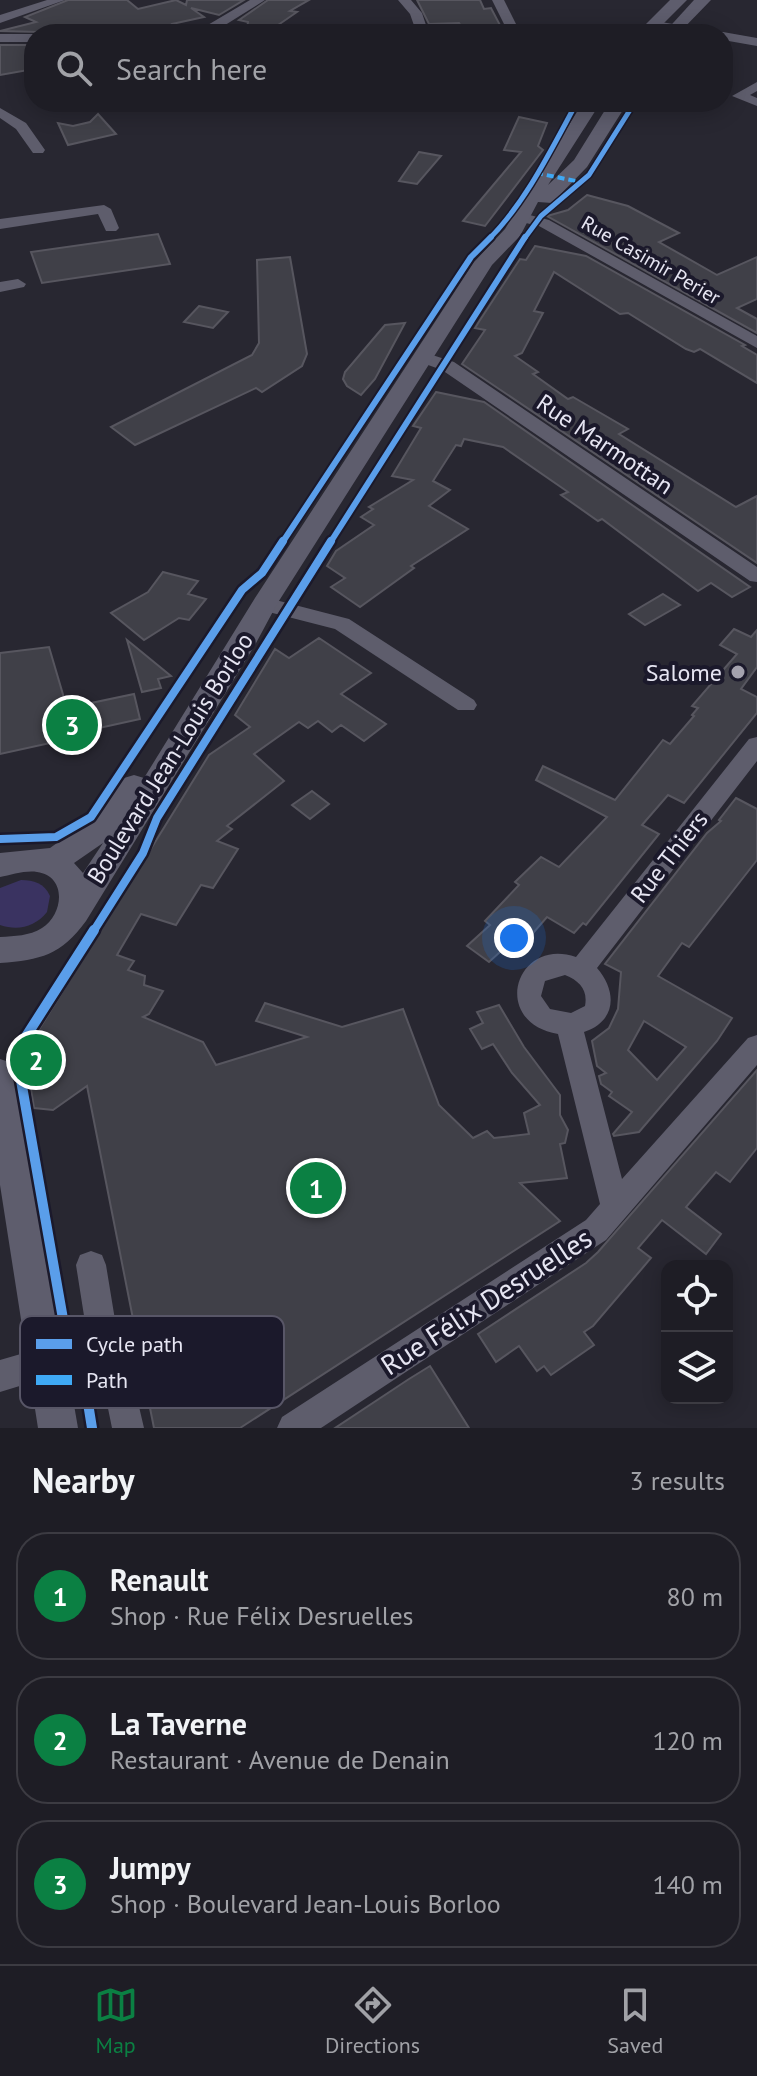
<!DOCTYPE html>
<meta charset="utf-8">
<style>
:root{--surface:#1e1d25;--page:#26262d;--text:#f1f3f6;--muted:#a1a2a7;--line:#3c3b42;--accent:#0b8043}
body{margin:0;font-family:"PT Sans",sans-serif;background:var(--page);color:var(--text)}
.controls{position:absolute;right:24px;bottom:24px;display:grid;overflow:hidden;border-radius:16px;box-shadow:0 4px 20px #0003}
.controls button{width:72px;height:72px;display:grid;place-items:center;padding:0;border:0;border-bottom:2px solid var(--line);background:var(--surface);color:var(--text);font:40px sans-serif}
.you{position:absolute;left:514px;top:938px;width:28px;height:28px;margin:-20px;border:6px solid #fff;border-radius:50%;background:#1a73e8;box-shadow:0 0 0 12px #1a73e833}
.badge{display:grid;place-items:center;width:52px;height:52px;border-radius:50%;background:var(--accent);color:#fff;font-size:26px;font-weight:700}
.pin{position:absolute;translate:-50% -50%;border:4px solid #fff;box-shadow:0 2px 8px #0006}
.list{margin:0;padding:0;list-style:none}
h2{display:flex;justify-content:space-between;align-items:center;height:104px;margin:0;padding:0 32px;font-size:34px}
h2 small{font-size:26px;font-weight:400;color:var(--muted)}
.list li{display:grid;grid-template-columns:52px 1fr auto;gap:24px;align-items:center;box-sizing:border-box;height:128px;margin:0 16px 16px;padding:0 16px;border:2px solid var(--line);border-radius:32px}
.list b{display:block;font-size:30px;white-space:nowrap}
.list p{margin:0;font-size:26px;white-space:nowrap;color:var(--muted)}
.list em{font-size:26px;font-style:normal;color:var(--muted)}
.icon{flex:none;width:44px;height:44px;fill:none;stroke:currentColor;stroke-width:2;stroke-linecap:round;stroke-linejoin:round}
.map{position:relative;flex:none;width:757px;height:1428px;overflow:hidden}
.search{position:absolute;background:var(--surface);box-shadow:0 4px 20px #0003;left:24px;right:24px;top:24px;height:88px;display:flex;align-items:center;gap:20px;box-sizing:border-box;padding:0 28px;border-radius:32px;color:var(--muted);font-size:30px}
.sheet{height:536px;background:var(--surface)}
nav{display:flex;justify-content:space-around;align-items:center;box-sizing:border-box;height:112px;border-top:2px solid var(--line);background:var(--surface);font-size:22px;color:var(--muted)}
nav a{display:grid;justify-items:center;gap:4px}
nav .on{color:var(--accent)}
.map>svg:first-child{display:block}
.green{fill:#3a3361}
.building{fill:#404048;stroke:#57565f;stroke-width:2;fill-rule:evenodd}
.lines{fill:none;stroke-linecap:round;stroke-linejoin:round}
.minor{fill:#5e5d6c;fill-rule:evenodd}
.major{fill:#5e5d6d;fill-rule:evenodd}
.quiet{stroke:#3fa9f5;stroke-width:4;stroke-dasharray:7 4;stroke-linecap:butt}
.cycleway-far3-casing{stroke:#1b192b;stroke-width:8}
.cycleway-far2-casing{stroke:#1b192b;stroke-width:10}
.cycleway-far1-casing{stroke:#1b192b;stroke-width:13}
.cycleway-casing{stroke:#1b192b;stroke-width:15}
.cycleway-far3{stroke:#5a9eea;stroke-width:5}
.cycleway-far2{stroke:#5a9eea;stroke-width:6}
.cycleway-far1{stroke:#5a9eea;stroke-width:8}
.cycleway{stroke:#5a9eea;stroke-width:10}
.poi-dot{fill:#a4a2ae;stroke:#1b192b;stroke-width:3}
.labels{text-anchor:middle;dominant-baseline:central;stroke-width:8;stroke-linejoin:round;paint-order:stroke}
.far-street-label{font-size:20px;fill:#e6e5f2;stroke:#1b192b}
.street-label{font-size:24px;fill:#e6e5f2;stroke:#1b192b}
.poi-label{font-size:24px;fill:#e6e5f2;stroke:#1b192b;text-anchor:end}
.near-street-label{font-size:28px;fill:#e6e5f2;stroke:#1b192b}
.key{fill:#1b192b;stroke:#585667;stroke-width:2}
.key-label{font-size:22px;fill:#e6e5f2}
</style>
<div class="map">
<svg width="757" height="1428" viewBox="0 0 757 1428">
<rect width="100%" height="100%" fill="#282731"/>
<path class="green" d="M21,880C34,880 44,883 50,896L47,912C35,927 18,931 0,925V888Z"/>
<g class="building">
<path d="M68,0H127L138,9L176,0L186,5L187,0H244L219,15L191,8L204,17L172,24L173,26L130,29L128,33L119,34L0,31L36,22L25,17Z"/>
<path d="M268,0H309L290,11L297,12L265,34H246L248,22L239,20Z"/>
<path d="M417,0H480L484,9L491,8L502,29H463L459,23L429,24Z"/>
<path d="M0,45H34V69L0,75Z"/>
<path d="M98,114L116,134L68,145L58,123L73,126L90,122Z"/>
<path d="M519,117L547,123L538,146L543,150L485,226L463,221L521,152L504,150Z"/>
<path d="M419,152L441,156L417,184L399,181Z"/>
<path d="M587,195L628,206L679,233L659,242L717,275L757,257V299L737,308L757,319V333L547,216L568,210Z"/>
<path d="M158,234L170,264L42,283L31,252Z"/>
<path d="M535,246L586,256L745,345L742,346L757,355V383L700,349L694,352L686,349L628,313L620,314L554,272L534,311L543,313L522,353L515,356L538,372L533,374L568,399L573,397L628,429L619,434L736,507L757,496V563L462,364L485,330L475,328L480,320L520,259L526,260Z"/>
<path d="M290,257L307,354L302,366L262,392L256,388L135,445L111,427L252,355L259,343L257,260Z"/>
<path d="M199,306L228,312L213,328L184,322Z"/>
<path d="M405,323L375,379L361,395L347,386L343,379L345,372L385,325Z"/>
<path d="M436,392L484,402L750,587L732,597L711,583L698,591L602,519L598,521L561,495L568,492L503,447L464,439L461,446L456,445L433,481L450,490L429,506L468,529L411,566L414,568L360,607L331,587L345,578L327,566L336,551L374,525L361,517L373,509L369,507L413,480L392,476L421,428L413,426Z"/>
<path d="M163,572L198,581L188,594L206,599L189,620L179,618L144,640L111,613L148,592Z"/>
<path d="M663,594L680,605L645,625L629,614Z"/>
<path d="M734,629L751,637L757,630V667L741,689L757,697V713L684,803L668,795L642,825L659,834L586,925L583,923L574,933L547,917L520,948L512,941L489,962L467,946L490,925L485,921L519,885L515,882L541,857L559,867L607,817L536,780L543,766L615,800L663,740L670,744L694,716L692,715L698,708L692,706L737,654L720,645Z"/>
<path d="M319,638L371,673L341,694L386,724L364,741L341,725L332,732L318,721L308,728L299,722L254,754L284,781L227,826L232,829L217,841L238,849L213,888L201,885L176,925L141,914L117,955L134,961L128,970L145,976L144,985L163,991L149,1014L143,1017L203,1042L216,1065L307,1037L256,1021L265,1003L342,1027L403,1009L439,1105L473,1138L487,1131L494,1138L529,1134L524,1113L540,1105L512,1073L493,1044L482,1049L470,1029L483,1023L477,1012L499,1005L524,1047L560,1095V1115L568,1130L565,1143L560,1144L567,1178L520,1183L560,1221L240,1428H154L141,1363L148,1359L152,1346L146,1333L135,1329L87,1086L53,1110L34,1108L25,1052L209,755L250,727L235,715L275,649L289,658Z"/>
<path d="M127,640L171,676L158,679L161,688L142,692Z"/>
<path d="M49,647L67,708L134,694L140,719L81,732L82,736L0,754V653Z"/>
<path d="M312,791L329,804L310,819L292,805Z"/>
<path d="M736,798L757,809V860L689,947L682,943L658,976L732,1018L717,1041L639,1132L614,1136L613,1134L632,1112L609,1096L612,1092L601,1084L599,1076L606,1073L597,1066L592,1041L609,1028L618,1009L621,972L605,964L707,833L721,821L719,820ZM644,1021L686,1047L657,1080L628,1050Z"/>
<path d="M757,1070V1148L730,1182L716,1172L686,1207L721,1234L706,1254L662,1220L638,1248L651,1258L593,1326L584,1332L594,1345L551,1375L544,1366L537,1371L519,1346L496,1362L478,1334L586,1263L598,1252Z"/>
<path d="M430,1366L469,1428H335L409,1379Z"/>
</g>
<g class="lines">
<g class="minor">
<path d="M47,0H65L0,23V15Z"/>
<path d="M250,0H265L214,32L215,34H172L178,30L201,29Z"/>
<path d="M398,0H411L422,13L429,34H417L410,14Z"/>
<path d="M492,0H504L521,34H509Z"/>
<path d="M655,21L709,30L715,34H687L651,28V22Z"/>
<path d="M594,30H661L667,34H588Z"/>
<path d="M723,32L757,38V46L723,40V34H718Z"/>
<rect x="0" y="34" width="34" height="8"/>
<path d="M757,82V91L750,95L757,98V106L732,96Z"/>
<path d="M0,108L26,123L45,150L43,153H33L16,129L0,118Z"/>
<path d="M104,205L111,209L119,228L116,231H106L98,214L0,229V219Z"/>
<path d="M522,213L549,220L757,336V348L539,226L517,221L514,218Z"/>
<path d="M18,279L26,284L24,287L0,292V282Z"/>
<path d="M423,352L454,362L757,567V582L750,581L442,370L417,361L415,357L417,353Z"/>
<path d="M264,597L349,619L474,700L477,705L474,710H458L335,629L257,609L254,604L257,599Z"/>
<path d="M757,737V761L597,968C617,991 617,1021 584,1032L622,1179L748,1038L757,1035V1065L606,1240L321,1428H277L282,1417L586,1220L600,1204L558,1034C489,1022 516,936 576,957L749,739ZM565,975C580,981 588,990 585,1006L571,1013L550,1009L541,996L545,981Z"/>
<path d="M91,1251L102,1255L106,1265L117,1332L115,1339L134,1332L145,1336L149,1347L145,1358L129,1364L144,1428H112L101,1374L50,1393L39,1388L36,1381L0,1392V1360L31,1351L34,1338L85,1322L76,1265L80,1255Z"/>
</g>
<g class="major">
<path d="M670,0H687L653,34H636Z"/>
<path d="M694,0H711L678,34H663Z"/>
<path d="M583,102H601L548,185L574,160L610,102H628L587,167L552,203L538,202L520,236L492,265L277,604L255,645L86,921C61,955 41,960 0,963V937C15,936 29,936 42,928C64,914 67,876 37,872C26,870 11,875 0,877V853L50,848L85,823L124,778L134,775L144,778L255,598L474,262L505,229ZM103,843L83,873L74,863Z"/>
<path d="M0,1059L12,1063L17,1074L78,1428H38L0,1185Z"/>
</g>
<path class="quiet" d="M536,173L581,182"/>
<g class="cycleway-far3-casing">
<g id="cycleway-far3">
<path d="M489,239C526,202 552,148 577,102"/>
<path d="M524,239L541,216L589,175L635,102"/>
</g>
</g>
<g class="cycleway-far2-casing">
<g id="cycleway-far2">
<path d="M282,543L471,257L491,237"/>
<path d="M330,543L525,237"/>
</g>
</g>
<g class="cycleway-far1-casing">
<g id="cycleway-far1">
<path d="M0,839L56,837L91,817L242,590L262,573L283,541"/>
<path d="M93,932L143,853L157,818L331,541"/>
</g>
</g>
<g class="cycleway-casing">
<path id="cycleway" d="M92,1428L83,1372L72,1370L16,1052L94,930"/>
</g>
<use href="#cycleway-far3" class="cycleway-far3"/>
<use href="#cycleway-far2" class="cycleway-far2"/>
<use href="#cycleway-far1" class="cycleway-far1"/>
<use href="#cycleway" class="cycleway"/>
</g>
<circle class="poi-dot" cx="738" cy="672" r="8"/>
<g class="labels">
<g class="far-street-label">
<text transform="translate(651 260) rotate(30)">Rue Casimir Perier</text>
</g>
<g class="street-label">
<text transform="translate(605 444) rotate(34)">Rue Marmottan</text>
<text transform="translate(170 758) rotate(-58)">Boulevard Jean-Louis Borloo</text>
<text transform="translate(669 857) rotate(-52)">Rue Thiers</text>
</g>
<g class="poi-label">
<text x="722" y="672">Salome</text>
</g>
<g class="near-street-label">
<text transform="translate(486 1301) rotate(-33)">Rue Félix Desruelles</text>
</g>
</g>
<rect x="20" y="1316" width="264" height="92" rx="12" class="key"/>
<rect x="36" y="1339" width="36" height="10" fill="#5a9eea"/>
<rect x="36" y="1375" width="36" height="10" fill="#3fa9f5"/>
<g class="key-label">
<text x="86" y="1352">Cycle path</text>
<text x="86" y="1388">Path</text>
</g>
</svg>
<div class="controls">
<button><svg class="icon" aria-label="locate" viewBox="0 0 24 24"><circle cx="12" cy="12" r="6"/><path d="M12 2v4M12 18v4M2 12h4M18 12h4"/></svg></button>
<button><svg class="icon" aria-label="layers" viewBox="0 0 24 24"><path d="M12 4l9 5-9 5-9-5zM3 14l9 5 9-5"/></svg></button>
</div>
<div class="you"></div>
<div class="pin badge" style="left:316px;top:1188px">1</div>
<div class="pin badge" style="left:36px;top:1060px">2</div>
<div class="pin badge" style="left:72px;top:725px">3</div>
<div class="search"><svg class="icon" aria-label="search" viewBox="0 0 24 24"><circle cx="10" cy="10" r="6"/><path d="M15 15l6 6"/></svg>Search here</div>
</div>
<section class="sheet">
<h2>Nearby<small>3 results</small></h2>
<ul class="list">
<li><span class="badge">1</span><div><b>Renault</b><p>Shop · Rue Félix Desruelles</p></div><em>80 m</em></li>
<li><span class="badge">2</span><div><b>La Taverne</b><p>Restaurant · Avenue de Denain</p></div><em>120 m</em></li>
<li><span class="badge">3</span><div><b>Jumpy</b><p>Shop · Boulevard Jean-Louis Borloo</p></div><em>140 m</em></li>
</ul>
</section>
<nav>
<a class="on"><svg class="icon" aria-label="map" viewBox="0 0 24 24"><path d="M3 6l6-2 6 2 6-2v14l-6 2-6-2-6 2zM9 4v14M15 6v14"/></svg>Map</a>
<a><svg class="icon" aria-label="directions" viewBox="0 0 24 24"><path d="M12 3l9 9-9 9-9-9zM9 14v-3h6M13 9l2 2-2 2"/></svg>Directions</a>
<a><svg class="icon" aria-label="saved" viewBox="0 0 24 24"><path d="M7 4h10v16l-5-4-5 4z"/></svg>Saved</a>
</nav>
